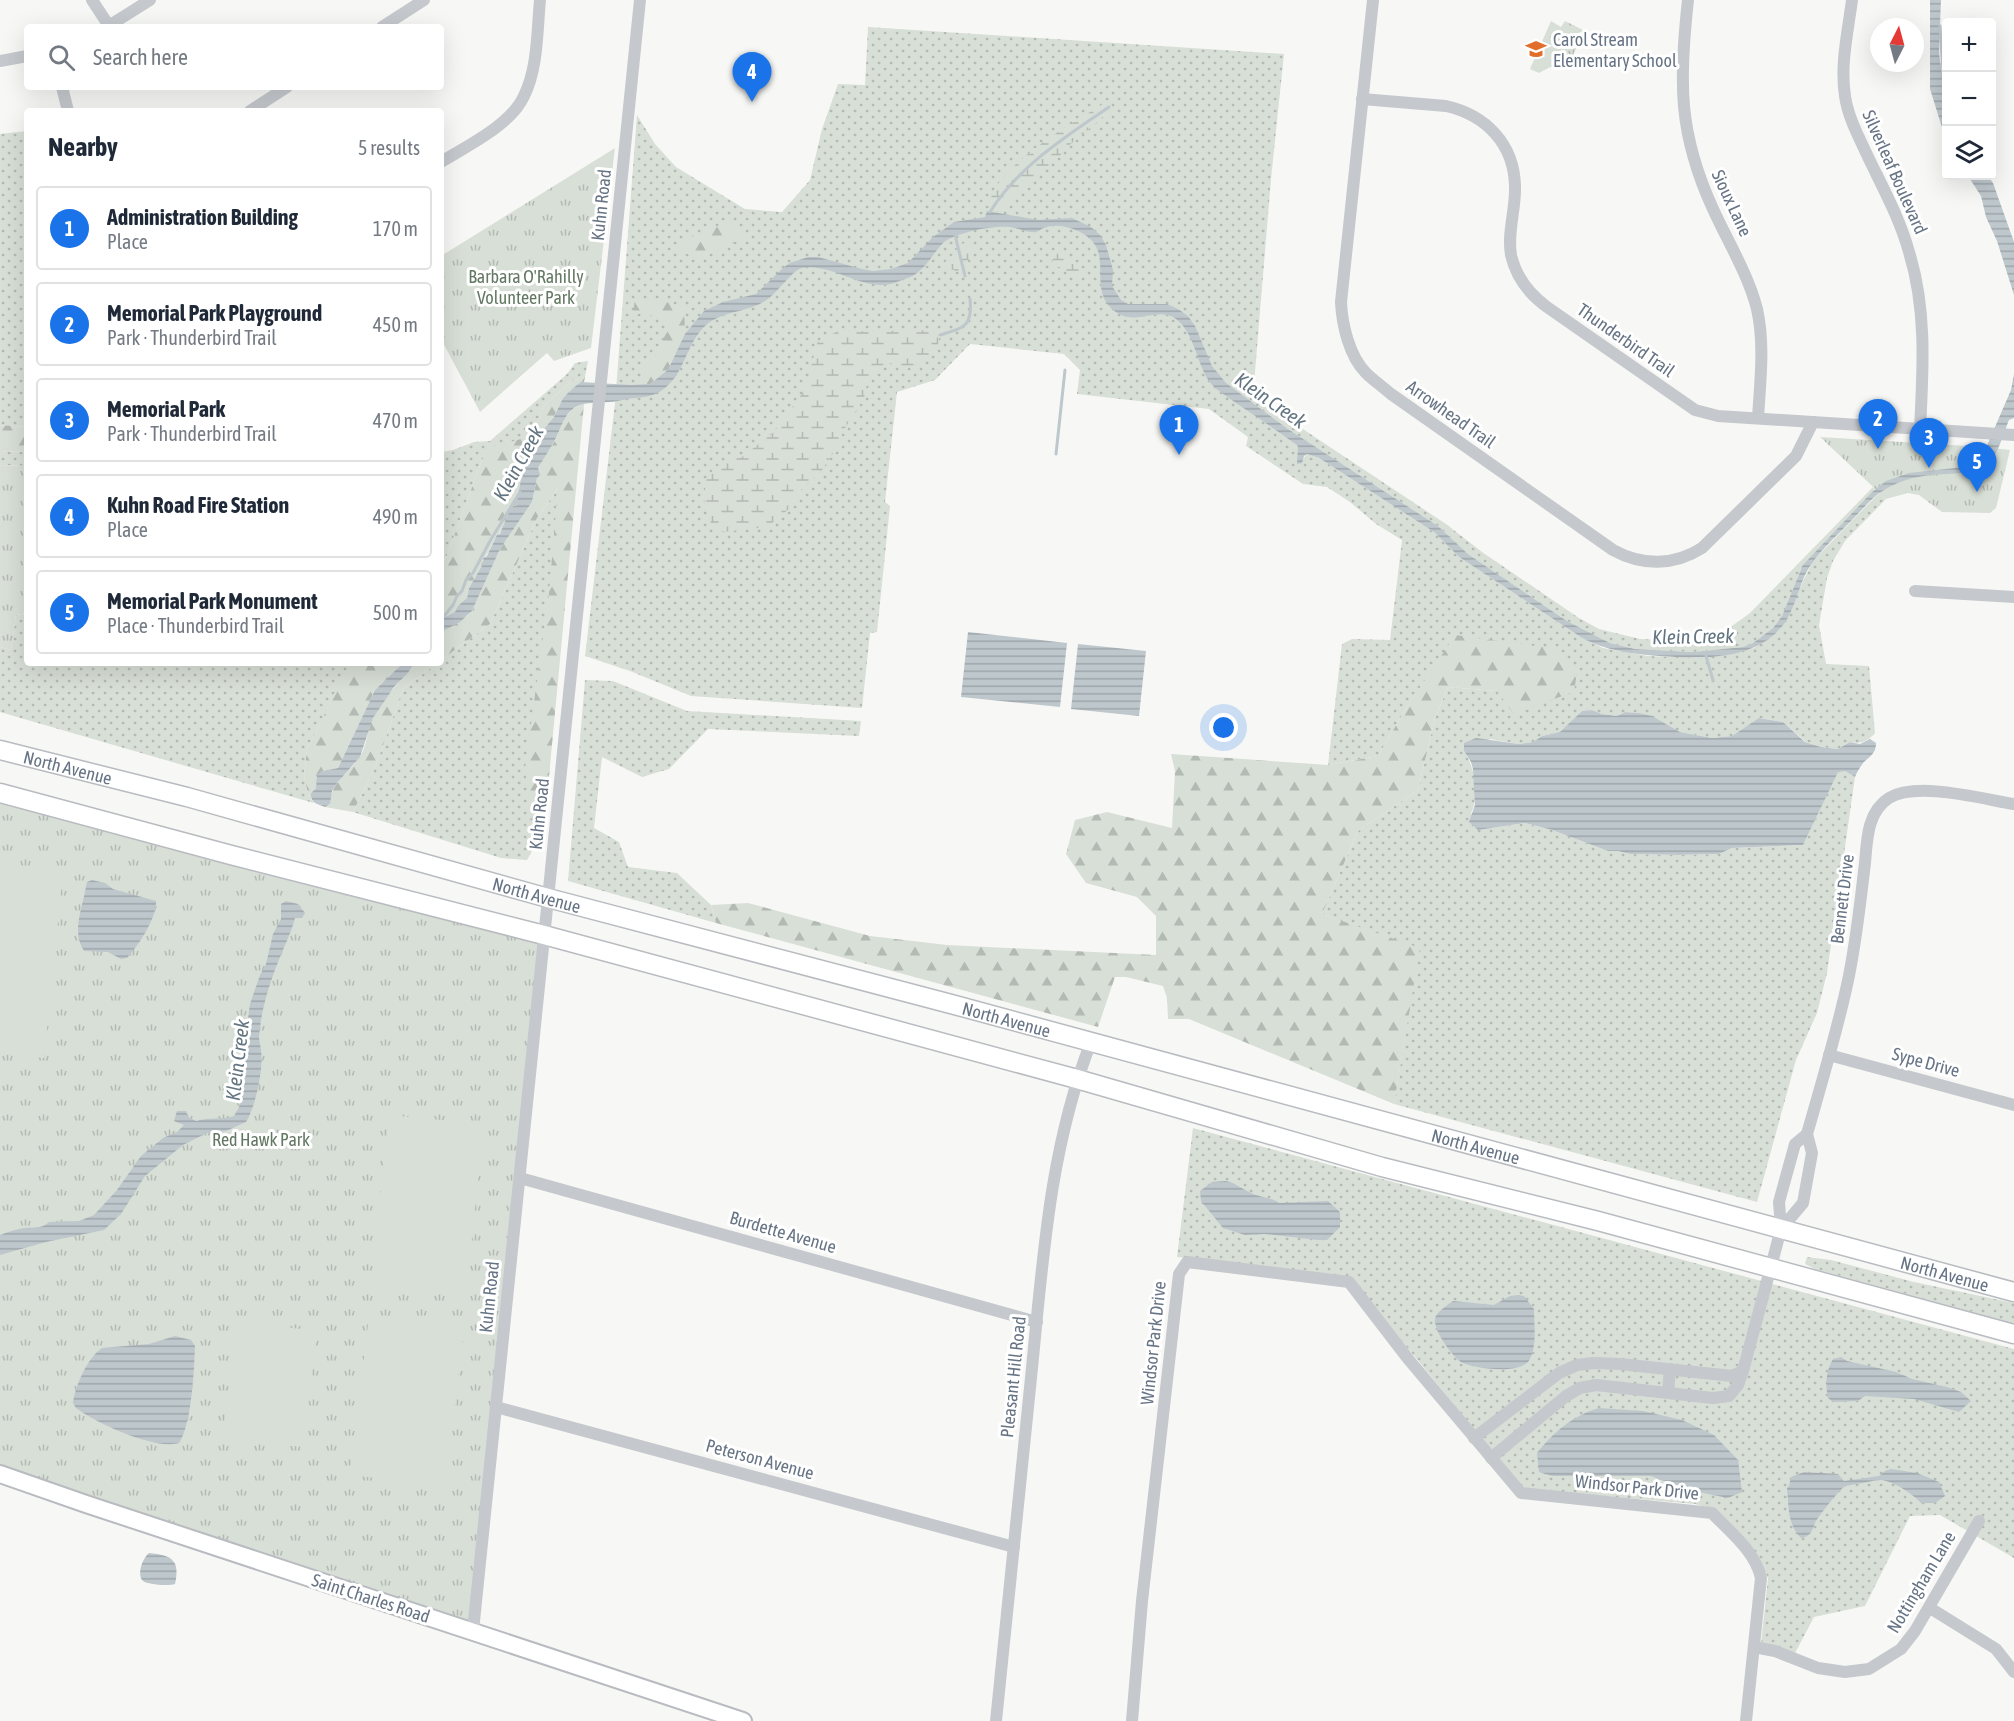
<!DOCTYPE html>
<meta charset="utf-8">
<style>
:root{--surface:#fff;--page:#f6f6f7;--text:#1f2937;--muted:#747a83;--line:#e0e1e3;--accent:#1a73e8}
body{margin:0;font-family:"Asap Condensed",sans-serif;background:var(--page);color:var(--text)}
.controls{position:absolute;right:18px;top:18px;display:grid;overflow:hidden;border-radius:6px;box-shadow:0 6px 24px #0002}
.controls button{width:54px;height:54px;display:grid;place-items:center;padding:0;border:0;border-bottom:2px solid var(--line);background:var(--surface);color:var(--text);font:30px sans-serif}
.compass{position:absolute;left:1870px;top:18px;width:54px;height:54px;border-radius:50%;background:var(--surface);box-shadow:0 6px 24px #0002;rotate:6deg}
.you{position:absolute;left:1224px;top:728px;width:21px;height:21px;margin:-15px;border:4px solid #fff;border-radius:50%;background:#1a73e8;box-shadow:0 0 0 9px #1a73e833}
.badge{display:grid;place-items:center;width:39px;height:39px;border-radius:50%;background:var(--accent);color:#fff;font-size:20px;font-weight:700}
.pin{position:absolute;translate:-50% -50px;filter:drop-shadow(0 2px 3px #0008)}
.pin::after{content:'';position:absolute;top:32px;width:21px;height:18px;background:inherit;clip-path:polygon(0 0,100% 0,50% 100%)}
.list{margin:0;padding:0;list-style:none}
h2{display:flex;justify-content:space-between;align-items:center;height:78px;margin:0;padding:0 24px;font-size:26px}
h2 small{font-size:20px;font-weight:400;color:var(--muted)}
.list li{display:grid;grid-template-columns:39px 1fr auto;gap:18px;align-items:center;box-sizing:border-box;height:84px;margin:0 12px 12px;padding:0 12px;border:2px solid var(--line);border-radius:6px}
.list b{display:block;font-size:22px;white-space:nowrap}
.list p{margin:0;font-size:20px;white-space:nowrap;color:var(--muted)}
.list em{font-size:20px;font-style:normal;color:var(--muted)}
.icon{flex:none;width:33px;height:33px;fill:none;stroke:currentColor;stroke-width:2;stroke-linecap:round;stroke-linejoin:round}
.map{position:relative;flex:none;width:2014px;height:1721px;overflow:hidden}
.search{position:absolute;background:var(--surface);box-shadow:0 6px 24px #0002;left:24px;top:24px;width:420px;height:66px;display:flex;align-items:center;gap:15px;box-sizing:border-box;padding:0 21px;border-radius:6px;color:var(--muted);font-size:22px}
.panel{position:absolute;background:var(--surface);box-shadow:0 6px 24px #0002;left:24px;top:108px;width:420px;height:558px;border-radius:6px}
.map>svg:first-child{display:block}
.grass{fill:url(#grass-dots)}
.forest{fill:url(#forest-firs)}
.wetland{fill:url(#wetland-marsh)}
.park{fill:url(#park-tufts)}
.pitch{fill:#d8dfd6}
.water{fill:url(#water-rules)}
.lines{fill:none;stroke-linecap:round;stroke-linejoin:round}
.stream{stroke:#bec7cc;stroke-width:3}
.secondary-casing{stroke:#b8bbc0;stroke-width:20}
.primary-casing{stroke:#b8bbc0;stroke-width:21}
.street{stroke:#c5c8cc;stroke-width:12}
.secondary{stroke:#fff;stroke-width:16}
.primary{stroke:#fff;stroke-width:18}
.labels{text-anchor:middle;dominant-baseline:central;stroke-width:6;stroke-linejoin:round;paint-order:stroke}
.poi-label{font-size:18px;fill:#677485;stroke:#fff;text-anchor:start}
.street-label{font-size:18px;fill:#677485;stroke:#fff}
.park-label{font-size:18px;fill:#637862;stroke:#fff}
.water-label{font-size:20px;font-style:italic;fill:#637581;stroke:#fff}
</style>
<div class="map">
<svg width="2014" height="1721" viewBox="0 0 2014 1721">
<defs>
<pattern id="grass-dots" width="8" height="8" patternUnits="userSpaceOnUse" patternTransform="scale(1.5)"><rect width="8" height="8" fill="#d8dfd6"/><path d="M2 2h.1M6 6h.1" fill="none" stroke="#b3b9b3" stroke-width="1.8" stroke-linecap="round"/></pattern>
<pattern id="forest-firs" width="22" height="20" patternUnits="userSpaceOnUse" patternTransform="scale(1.5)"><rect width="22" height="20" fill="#d8dfd6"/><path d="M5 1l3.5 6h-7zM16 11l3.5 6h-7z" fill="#b3b9b3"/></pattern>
<pattern id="wetland-marsh" width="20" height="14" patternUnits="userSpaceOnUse" patternTransform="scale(1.5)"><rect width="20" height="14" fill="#d8dfd6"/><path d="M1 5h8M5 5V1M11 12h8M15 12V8" fill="none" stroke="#b3b9b3"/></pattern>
<pattern id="park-tufts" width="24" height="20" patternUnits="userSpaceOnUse" patternTransform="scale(1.5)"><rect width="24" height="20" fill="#d8dfd6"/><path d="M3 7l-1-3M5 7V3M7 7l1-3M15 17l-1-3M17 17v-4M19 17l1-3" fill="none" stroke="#b3b9b3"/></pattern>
<pattern id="water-rules" width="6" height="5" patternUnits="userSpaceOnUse" patternTransform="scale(1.5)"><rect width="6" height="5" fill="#bec7cc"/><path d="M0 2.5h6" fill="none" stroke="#9ea6ab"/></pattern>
</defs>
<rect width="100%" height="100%" fill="#f7f8f5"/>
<g class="grass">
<path d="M868,27L1284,54L1271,179L1253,396L1446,524L1482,552L1579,618L1599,629L1640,639L1710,642L1750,613L1873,487L1875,489L1804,565L1782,616L1773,628L1753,643L1743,647L1693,652L1635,649L1610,643L1567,621L1468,554L1438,526L1288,429L1248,400L1240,405L1298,446V452L1303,459L1307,454L1319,458L1434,532L1459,557L1582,638L1603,648L1648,656L1701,658L1727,655L1754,648L1779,630L1813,561L1875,497L1880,493L1886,499L1845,541L1833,561L1827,578L1819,625L1826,664L1869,666L1875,733C1867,742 1861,744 1850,742L1838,749L1821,747L1806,742L1783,722L1760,718L1732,736L1712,738L1680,732L1652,717L1639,713L1625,712L1617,716L1602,714L1592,710L1582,711L1561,732L1542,736L1533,742L1519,744L1490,739L1464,751C1475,767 1480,796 1471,813L1478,830L1525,823L1552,830L1608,851H1618L1630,854L1678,855L1719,854L1732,848L1803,845L1838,771H1845L1855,777L1827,973L1817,1013L1796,1060L1757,1202L1394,1104L1419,949L1322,914L1358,831L1418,790L1435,718L1448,687L1497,691L1574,692L1455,636L1405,710L1378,756L1328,765L1342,644L1352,639L1390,640L1402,540L1376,524L1350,502L1327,487L1303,484L1246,446L1248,437L1209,409L1077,394L1080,370L1064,354L970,344L935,380L897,392L885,502L890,506L877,632L870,633L862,708L691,696L630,671L585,656L615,403L637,115L655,144L676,167L745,209L782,212L810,180L822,129L838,84L865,85Z"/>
<path d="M27,131V427L0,425V134Z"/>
<path d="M588,361L585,377L571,381L543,407L532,436L482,460L446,558L441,564V452L453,450L474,442L490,441L567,374L575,363Z"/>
<path d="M0,451L27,452V466L0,465Z"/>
<path d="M559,487L531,824L544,830L527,860L501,858L353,812L376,765L403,689L437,663H441V660L490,624L537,518Z"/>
<path d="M27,613V663H352L346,671L307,750L304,776L310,802L0,712V647L11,650L16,615Z"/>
<path d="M585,680L613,681L687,711L861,721L859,736L708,729L669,769L642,777L602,757L594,828L619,842L628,867L677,873L711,905L716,923L568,881Z"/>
<path d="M1193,1128L2014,1349V1558L1940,1515L1910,1516L1865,1606L1814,1617L1794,1655L1761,1644L1768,1578L1755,1552L1717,1510L1695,1504L1524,1489L1349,1277L1177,1257Z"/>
<path d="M1807,1257L1831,1260L1914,1282L2014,1303V1323L1815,1269L1805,1264Z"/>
</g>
<g class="forest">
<path d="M729,221L744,238L699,259L675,249L689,238Z"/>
<path d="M635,300H659L684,307L685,334L668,370L650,384L643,385L640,370C660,357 665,341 667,318L633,313Z"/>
<path d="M585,377L584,382L573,388L563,398L554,417L538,436L532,451L514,455L524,456L528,459C521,474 521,490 516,505C512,517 503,529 496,538C490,545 491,553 483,558L484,562L469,588L467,598L456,612L441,619V564L446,558L482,460L491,447L532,436L543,407L571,381Z"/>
<path d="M584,404L544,830L531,824L525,768L549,593L558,488L537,518L490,624L441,660V632L467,616L472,611L500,549L532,502L537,478L538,468L556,439L564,419L572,409Z"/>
<path d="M0,425L27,427V452L0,451Z"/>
<path d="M1455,635L1550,648L1577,672L1574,692L1513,713L1497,691L1448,687L1435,718L1418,790L1358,831L1322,914L1420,948L1394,1104L1189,1019H1168L1167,998L1163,986L1126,977H1115L1098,1027L716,923L711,905L748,903L870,936L947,945L1156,955V916L1137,897L1086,883L1066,854L1075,820L1107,812L1172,828L1175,771L1171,754L1328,765L1378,756L1405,710Z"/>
<path d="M352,663H403L375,690L338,768L322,771L316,788L311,793V799L314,803L310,802L304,776L307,750L346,670Z"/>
<path d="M415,663H437L403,689L376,765L353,812L325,807L330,804C330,783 348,774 359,758C367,747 367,731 373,718C382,697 402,682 415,663Z"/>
</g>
<g class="wetland">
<path d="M1103,104L1110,112L1067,147L1058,158L1018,190L999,212L987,211C989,169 1070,125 1103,104Z"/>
<path d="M966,243L973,247L974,251C966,260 968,267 963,274L946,267L945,262L955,253V247L960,244Z"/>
<path d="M1064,252C1071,258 1081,266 1079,276L1075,278C1067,274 1064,267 1055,266L1052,261L1055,254Z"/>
<path d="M931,330L940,334L937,349L932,355L907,369L887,362L869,375L864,398L845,428L835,450L822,470L798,493L789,509L767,527L723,532L711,523L704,500L706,480L713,470L727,459L742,457L774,432L804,391L818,341L836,332Z"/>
</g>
<g class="park">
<path d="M1551,21L1561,27L1565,21L1585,31L1571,35L1578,45L1573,55L1539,73L1530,69Z"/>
<path d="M615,148L591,348L554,361L547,353L480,412L441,339V256Z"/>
<path d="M1820,437L1985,447L2010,450L1996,508L1990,513L1942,512L1919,495L1908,493L1886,499Z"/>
<path d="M0,465L27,466V613L16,615L11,650L0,647Z"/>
<path d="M0,796L541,941L474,1633L0,1475Z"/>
</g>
<g class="pitch">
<path d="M0,865L63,872L44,1058L0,1054Z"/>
<path d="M389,1115L484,1124L466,1294L371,1285Z"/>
<path d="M369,1316L464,1326L445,1486L350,1475Z"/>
<path d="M236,1321L317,1331L303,1447L223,1438Z"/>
</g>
<g class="water">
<path d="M1930,0H1941L1939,53L1946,102V140L1930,89Z"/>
<path d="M1968,176H1988L1993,183L2014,242V295L1997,241L1986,217L1981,196Z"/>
<path d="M987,211L1038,220L1072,218L1091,227L1100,235L1106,245L1113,270L1112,286L1121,300L1128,304H1167L1178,309L1188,316L1195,326L1212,366L1226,383L1288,429L1438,526L1468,554L1567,621L1610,643L1635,649L1693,652L1743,647L1753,643L1773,628L1782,616L1803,565L1872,492L1886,481L1909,473L1964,467C1973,464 1979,458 1985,450L2011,390L2014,374V418L2009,420C2005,429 1999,451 1993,457C1972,478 1949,472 1924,476C1908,478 1892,484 1878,494C1869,501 1861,511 1852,520C1836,537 1816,553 1805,575C1798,590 1795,606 1786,621C1762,657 1714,659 1675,657C1642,655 1611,653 1582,638L1459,557L1434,532L1319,458L1307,454L1304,456L1302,463L1297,464L1298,446C1277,431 1257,417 1236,403C1227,396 1215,390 1209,381C1196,362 1194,329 1173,317C1155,307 1132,329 1111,308C1088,285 1115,251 1082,233C1071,227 1056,223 1044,228C1040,229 1039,232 1035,232C1027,233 1018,228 1010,227C995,225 955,232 943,243C934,252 928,265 917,273C911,278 901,280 894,283C865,293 831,262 802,268C792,270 777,294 765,301C744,314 720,310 702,329C685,348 684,376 661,391C650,398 639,397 627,399C621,400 614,402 608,402C598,403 587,402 578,406C565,411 562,426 556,438C551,448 544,458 538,468L540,475L537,478L532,502L500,549L472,611L460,622L441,632V619L455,612L458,606L467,598L469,588L484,562L483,558L487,556L497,535L500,534L509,512L513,506H516L524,464L528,459L524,456L514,455L515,453L532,450L538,436L554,417L563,398L573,388L581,382L631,385L650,384L668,370L685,334L704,311L723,302L756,294L784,267L790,263L808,257H818L862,269L873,271L891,269L908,263L933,237L954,222L985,217Z"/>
<path d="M968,632L1067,643L1060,707L961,697Z"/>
<path d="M1078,644L1146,651L1139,716L1071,709Z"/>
<path d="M403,663H415L407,674L394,687L373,718L360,757L337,783L332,791L330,804L325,807C317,804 310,803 311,793L316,788L317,775L322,771L338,768L375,690Z"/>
<path d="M1592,710L1602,714L1617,716L1625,712L1639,713L1652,716L1680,732L1712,738L1732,736L1759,718L1783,722L1805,742L1821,747L1838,749L1850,742L1860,744L1870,739L1876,743C1876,754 1870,756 1863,763C1860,767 1857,772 1855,777L1845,771L1838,772L1803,845L1732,848L1719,854L1678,855L1630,854L1618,851H1608L1552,830L1525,823L1478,830L1469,822L1475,805L1473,769L1471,762L1464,751V743L1476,738L1519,744L1533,742L1542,736L1560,732L1582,711Z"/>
<path d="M92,880L105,883L113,889L156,901C157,918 138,946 127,958L121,959L108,952L84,951C71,930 83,908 86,886L87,882Z"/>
<path d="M286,901L298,904L305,913L302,918H295C293,927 289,935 286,943C273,972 261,1006 259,1037C259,1042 261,1046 261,1051C264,1067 255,1109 246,1122L226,1131L207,1133L183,1145L145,1176L121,1214L104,1230L46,1242L0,1255V1235C8,1232 17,1229 25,1228C34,1227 42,1229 49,1222L79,1221L94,1215L117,1190L141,1156L163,1138L177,1132L184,1125L174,1121L177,1111H186L188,1117L196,1121C210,1117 221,1120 234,1116L239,1107L242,1092L244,1047L250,1004L260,975L266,964L273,934L281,919V904Z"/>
<path d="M1226,1181C1236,1183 1246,1192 1256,1195C1264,1198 1273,1198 1279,1203L1328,1201L1340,1212V1227L1327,1240H1318L1265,1234L1245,1235L1223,1228L1201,1201L1200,1191L1212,1182Z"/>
<path d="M1518,1295L1524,1296L1534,1309C1534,1324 1537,1345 1530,1359C1523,1375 1474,1369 1461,1362C1452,1356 1430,1327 1436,1316C1439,1310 1448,1305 1453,1301L1494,1305L1510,1296Z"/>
<path d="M175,1336L191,1340L195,1346C194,1369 192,1424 179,1443C154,1450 96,1423 76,1408L73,1403C75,1386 88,1357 102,1348L149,1344Z"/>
<path d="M1841,1357L1847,1361L1896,1372L1912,1379L1947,1387L1961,1392L1971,1401L1959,1412L1914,1399L1865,1396L1858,1401L1833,1402L1828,1398C1825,1383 1826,1371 1833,1359Z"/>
<path d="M1599,1408L1643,1411L1682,1420L1714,1435L1738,1460L1742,1492L1728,1498L1688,1490L1651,1476H1552L1539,1472L1537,1453C1554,1432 1572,1416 1599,1408Z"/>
<path d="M1891,1469L1917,1473L1939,1482L1945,1496L1935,1503H1921C1913,1494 1893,1481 1881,1480C1873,1480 1865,1483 1857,1484C1853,1485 1847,1485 1844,1487C1839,1490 1817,1518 1815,1523C1812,1531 1810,1537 1801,1538C1787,1524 1789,1506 1787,1488L1789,1486L1791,1477L1804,1472L1838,1474L1844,1481L1879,1476L1885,1471Z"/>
<path d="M149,1553C173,1555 180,1561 175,1584C169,1586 146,1585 142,1580C137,1572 143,1558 149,1553Z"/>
</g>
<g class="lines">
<g class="stream">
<path d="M1940,26L1943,71L1946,89"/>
<path d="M990,212C1018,167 1066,136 1109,107"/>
<path d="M955,235L965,276"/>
<path d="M940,335C963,328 973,327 970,299"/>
<path d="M1056,454L1065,370"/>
<path d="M441,620L453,605L457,596L462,591L466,580L473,573L490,541L520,492"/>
<path d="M1706,656L1713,680"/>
</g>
<g class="secondary-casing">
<path id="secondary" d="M0,1474L86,1504L743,1721"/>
</g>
<g class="primary-casing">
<g id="primary">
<path id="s1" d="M0,750L187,797L548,898L951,1004L2014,1292"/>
<path d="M0,793L231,855L544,935L1077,1079L1382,1167L1598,1221L2014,1334"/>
</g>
</g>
<g class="street">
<path d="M92,0L109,26"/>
<path d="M1373,0L1341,302C1342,324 1349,356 1366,373C1373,380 1383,387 1391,394L1613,550C1642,566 1674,566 1702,548L1796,456L1813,422"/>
<path d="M1688,0C1679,81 1678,133 1713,209C1728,242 1748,274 1757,309C1765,345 1760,383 1758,418"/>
<path d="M1852,0C1848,31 1840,65 1845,96C1848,118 1860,139 1869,159C1884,190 1900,219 1909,252C1927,310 1923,369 1920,429"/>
<path d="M107,27L150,0"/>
<path d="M382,27L424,0"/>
<path d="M0,61L27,56"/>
<path d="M62,87L68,111"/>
<path d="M1362,99L1446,106C1486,115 1514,144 1515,186C1516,209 1507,232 1511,255C1516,277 1529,294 1547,307L1695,410L1718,416L2014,435"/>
<path d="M250,111L287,87"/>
<path d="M441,162C467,146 511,125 524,96C538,68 537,31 540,0"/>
<path d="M1915,591L2014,597"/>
<path d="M1829,1055L2014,1105"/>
<path d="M520,1178L1037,1322"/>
<path d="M1781,1229L1803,1203L1812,1153L1807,1134C1821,1085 1836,1035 1847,985C1856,945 1860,904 1865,863C1867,840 1867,812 1889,798C1917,781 1982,799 2014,804"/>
<path d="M1668,1393L1670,1369"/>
<path d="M496,1407L1014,1547"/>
<path d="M1474,1438L1559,1373L1577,1365L1594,1363L1620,1364L1732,1376L1743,1371"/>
<path d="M1491,1458L1566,1396L1580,1388L1596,1385L1713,1398L1729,1396L1738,1385L1743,1371L1781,1229L1779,1202L1795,1144L1807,1134"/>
<path d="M1930,1608L1996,1649L2014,1672"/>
<path d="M473,1631L640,0"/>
<path d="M1754,1647L1775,1651L1818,1668L1845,1672L1869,1669L1901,1649L1915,1631L1979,1521"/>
<path d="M996,1721C1008,1603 1020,1486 1032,1368C1043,1257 1050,1147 1091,1042"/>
<path d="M1132,1721L1142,1601L1179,1274L1187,1262L1349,1282L1409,1360L1521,1493L1712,1513C1730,1532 1755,1551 1761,1578L1746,1721"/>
</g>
<use href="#secondary" class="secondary"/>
<use href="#primary" class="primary"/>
</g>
<defs>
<g id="school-bare" transform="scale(1.62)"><path d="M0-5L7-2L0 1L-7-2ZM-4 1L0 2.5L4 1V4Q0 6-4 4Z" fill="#e26e2b" stroke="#fff" stroke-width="2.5" paint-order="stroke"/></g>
</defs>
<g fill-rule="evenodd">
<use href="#school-bare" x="1536" y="49"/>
</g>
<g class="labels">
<g class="poi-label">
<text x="1553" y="39">Carol Stream<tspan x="1553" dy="21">Elementary School</tspan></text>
</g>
<g class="street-label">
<text transform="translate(1895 172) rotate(66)">Silverleaf Boulevard</text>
<text transform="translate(1732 203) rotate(65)">Sioux Lane</text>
<text transform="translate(601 205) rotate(-84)">Kuhn Road</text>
<text transform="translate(1626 340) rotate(35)">Thunderbird Trail</text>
<text transform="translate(1451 414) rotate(35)">Arrowhead Trail</text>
<text stroke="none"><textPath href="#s1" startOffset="70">North Avenue</textPath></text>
<text transform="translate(539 814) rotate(-84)">Kuhn Road</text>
<text stroke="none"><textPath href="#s1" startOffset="556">North Avenue</textPath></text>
<text transform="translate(1842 899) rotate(-83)">Bennett Drive</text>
<text stroke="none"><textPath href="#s1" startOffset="1042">North Avenue</textPath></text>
<text transform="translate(1926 1062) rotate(15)">Sype Drive</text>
<text stroke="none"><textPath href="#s1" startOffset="1528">North Avenue</textPath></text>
<text transform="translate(783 1232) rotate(16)">Burdette Avenue</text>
<text stroke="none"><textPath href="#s1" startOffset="2014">North Avenue</textPath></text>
<text transform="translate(489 1297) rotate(-84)">Kuhn Road</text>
<text transform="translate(1153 1343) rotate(-84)">Windsor Park Drive</text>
<text transform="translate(1013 1377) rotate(-84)">Pleasant Hill Road</text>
<text transform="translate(760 1459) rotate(15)">Peterson Avenue</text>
<text transform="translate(1637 1487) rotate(6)">Windsor Park Drive</text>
<text transform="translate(1921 1582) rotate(-59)">Nottingham Lane</text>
<text transform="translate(371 1598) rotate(18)">Saint Charles Road</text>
</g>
<g class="park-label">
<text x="526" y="276">Barbara O'Rahilly<tspan x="526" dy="21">Volunteer Park</tspan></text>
<text x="261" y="1139">Red Hawk Park</text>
</g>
<g class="water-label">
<text transform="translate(1271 400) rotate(35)">Klein Creek</text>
<text transform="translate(518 463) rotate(-61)">Klein Creek</text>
<text transform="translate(1693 636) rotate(-1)">Klein Creek</text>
<text transform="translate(237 1060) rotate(-83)">Klein Creek</text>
</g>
</g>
</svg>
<div class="controls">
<button>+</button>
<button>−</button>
<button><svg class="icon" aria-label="layers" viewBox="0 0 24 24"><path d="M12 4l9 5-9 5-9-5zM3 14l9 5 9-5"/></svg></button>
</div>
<svg class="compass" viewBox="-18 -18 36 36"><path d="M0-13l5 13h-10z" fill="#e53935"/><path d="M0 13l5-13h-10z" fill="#747a83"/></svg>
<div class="you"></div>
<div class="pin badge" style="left:1179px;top:455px">1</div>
<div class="pin badge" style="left:1878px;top:449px">2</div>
<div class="pin badge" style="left:1929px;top:468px">3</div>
<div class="pin badge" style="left:752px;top:102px">4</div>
<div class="pin badge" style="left:1977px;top:492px">5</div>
<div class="search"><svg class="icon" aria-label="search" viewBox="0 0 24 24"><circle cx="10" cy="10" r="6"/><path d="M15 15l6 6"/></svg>Search here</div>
<section class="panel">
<h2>Nearby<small>5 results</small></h2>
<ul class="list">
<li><span class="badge">1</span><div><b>Administration Building</b><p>Place</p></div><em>170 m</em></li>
<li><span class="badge">2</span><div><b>Memorial Park Playground</b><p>Park · Thunderbird Trail</p></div><em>450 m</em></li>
<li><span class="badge">3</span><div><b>Memorial Park</b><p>Park · Thunderbird Trail</p></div><em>470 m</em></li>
<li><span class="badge">4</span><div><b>Kuhn Road Fire Station</b><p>Place</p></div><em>490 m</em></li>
<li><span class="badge">5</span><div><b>Memorial Park Monument</b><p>Place · Thunderbird Trail</p></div><em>500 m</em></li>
</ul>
</section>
</div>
